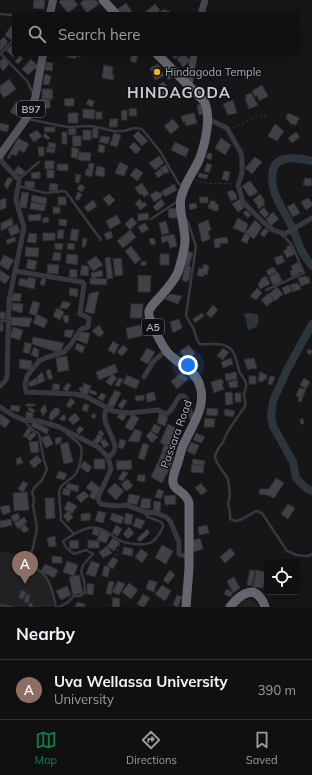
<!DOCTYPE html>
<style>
:root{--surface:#101012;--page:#19191b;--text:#f1f3f6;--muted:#9c9d9f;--line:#303032;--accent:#0b8043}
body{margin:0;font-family:Mulish,sans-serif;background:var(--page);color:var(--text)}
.controls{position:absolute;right:12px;bottom:12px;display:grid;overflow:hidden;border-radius:4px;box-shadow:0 4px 16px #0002}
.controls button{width:36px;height:36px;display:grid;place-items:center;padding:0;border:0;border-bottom:1px solid var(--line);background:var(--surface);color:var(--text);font:20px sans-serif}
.you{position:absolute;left:188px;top:365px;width:14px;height:14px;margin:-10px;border:3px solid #fff;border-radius:50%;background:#1a73e8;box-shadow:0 0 0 6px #1a73e833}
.badge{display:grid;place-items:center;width:26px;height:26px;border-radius:50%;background:var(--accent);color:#fff;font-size:13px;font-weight:700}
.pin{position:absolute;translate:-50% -33px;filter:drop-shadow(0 1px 2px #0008)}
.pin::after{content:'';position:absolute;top:21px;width:14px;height:12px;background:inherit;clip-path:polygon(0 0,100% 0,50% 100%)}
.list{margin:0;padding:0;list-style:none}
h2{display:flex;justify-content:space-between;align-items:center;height:52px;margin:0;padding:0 16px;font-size:17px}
h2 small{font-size:13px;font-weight:400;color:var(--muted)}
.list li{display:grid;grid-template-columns:26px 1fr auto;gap:12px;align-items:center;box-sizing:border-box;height:60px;padding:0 16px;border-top:1px solid var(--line)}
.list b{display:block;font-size:15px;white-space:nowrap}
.list p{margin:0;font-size:13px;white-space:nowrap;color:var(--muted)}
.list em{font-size:13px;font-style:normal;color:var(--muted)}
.icon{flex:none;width:22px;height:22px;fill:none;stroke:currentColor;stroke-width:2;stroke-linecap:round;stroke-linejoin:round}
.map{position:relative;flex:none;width:312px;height:607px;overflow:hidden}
.search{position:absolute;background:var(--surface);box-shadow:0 4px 16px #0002;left:12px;right:12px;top:12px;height:44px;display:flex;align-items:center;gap:10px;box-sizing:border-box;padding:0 14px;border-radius:4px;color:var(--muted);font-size:15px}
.sheet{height:112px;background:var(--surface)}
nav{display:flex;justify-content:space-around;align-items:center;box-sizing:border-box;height:56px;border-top:1px solid var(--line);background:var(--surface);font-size:11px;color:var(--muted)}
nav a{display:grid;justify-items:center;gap:2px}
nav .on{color:var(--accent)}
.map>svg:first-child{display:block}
.built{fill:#222225}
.water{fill:#2c353c}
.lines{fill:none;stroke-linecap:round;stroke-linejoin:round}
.river{stroke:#2c353c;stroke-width:8}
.building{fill:#404145;stroke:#303034}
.path{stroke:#3d3f44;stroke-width:1;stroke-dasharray:2 3;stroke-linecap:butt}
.lane{stroke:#37383d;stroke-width:2.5}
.street{stroke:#37383d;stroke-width:5}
.secondary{stroke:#45474d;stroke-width:7}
.primary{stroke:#53555c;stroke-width:8}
.highway{stroke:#63666e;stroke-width:9}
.poi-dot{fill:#f2b134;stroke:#111113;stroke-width:1.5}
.labels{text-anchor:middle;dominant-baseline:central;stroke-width:3;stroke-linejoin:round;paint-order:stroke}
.shield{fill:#111113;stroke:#7b7e86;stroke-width:1}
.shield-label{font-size:10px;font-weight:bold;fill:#a8adb8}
.poi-label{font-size:11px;fill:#a8adb8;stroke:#111113;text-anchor:start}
.street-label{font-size:11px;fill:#a8adb8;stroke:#111113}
.district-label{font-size:15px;font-weight:bold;letter-spacing:1px;fill:#c9ccd4;stroke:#111113}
</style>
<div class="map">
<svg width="312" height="607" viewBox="0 0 312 607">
<rect width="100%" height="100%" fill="#161618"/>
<g class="built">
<path d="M0,551L29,556V561L46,577L53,591L56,607H0Z"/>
<path d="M251,599L257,604L259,607H235L236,605L244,600Z"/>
</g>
<path class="water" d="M250,313L256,314L258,315C260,324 257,328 248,330C246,325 247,318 243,314Z"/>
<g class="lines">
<g class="river">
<path d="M312,161C303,159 294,157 285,159C266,163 272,189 278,201C282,209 287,217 291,225C294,231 296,238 299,245C302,252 307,260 312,266"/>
<path d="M312,324L287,370L273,401L271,416L273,426L293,462L296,478L307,489L312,491"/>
</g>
</g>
<g class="building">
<path d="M34,0H45L44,9L33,8Z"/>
<path d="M61,0H74L78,5L68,13L59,2Z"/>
<path d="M84,0H96L99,4L87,13L80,3Z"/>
<path d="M126,3L132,12L129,14H122L118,9Z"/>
<path d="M155,4L160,10L156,14H147L145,12Z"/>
<path d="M164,9L167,11L168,10L172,14H159L162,10L163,11Z"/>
<path d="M11,26L14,28V36L11,40L5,35Z"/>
<path d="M4,37L8,42L0,52V41Z"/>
<path d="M13,44L14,54H16L13,57L6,50Z"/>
<path d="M68,54H81L80,57L76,56V59L67,57Z"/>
<path d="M132,54H138L136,63L130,61Z"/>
<path d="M171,54H181L175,59Z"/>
<path d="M183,54H185L190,61L183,67L177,59Z"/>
<path d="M20,56L23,59L18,64L15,61Z"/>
<path d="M4,58L9,64L3,71L0,66V61Z"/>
<path d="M31,59L38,66L28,75L22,69Z"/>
<path d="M46,62L53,63L52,71L45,70Z"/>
<path d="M158,64L164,76L155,80L150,68Z"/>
<path d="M104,65L113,67L112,75H114L113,80L102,78Z"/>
<path d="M170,72L172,78L168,80L166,74Z"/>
<path d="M45,74L51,76L49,85L43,84Z"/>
<path d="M9,79L16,89L4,98L0,92V86Z"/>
<path d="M164,82L169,91L167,92L169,96L162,100L159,94L163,92L159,84Z"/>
<path d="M262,85L268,96L259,101L257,95L255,97L252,91Z"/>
<path d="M42,89H52L53,99H42Z"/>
<path d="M251,93L258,105L249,109L245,98L246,97V95Z"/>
<path d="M74,98V106H65L64,99Z"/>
<path d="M41,99H50V108L41,109Z"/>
<path d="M89,99L95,102L92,107L86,104Z"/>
<path d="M233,100L237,113L228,115L223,104Z"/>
<path d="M19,101L26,106L19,117L10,112L16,102L18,103Z"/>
<path d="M204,103L207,113L199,115L197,105Z"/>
<path d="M136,108L137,116H129V109Z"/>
<path d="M83,109L95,110L94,119L83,118Z"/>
<path d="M127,110V120H122L121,111Z"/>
<rect x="96" y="112" width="6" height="7"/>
<rect x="68" y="113" width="10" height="10"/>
<path d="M194,113L197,123L186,126L185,122H183L181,116Z"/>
<path d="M288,113L299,118L296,125L291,124L286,118Z"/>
<path d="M110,119H118L117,127H109Z"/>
<path d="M173,119L179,127L171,134L164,126Z"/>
<path d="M0,123L9,125L7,132L0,130Z"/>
<path d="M275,124L284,131L277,141L268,136Z"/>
<path d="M44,127H55V132H45Z"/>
<path d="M76,128V134L69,135L68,129Z"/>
<path d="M93,128H98V138H92Z"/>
<path d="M37,130L42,136L34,142L29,135Z"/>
<rect x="83" y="130" width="8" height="10"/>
<path d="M138,131L148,141L142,146L133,136Z"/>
<rect x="62" y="132" width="5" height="12"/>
<path d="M296,132L300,137L292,143L288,138Z"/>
<path d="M45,133L50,138L48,140L43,136Z"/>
<path d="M114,133L121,135L117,147L110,145Z"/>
<path d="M72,136H81V146H73Z"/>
<path d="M101,136L110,137L108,144L99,142Z"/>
<path d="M18,138L29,144L24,153L19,150L16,156L12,154L9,159L7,158Z"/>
<path d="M221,138L231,145L225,155L215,148Z"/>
<path d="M49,142L56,144L55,149L48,147Z"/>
<path d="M134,142L141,149L136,154L129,147Z"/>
<path d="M175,142L189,149L186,157L171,150Z"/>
<path d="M99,144L105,146L104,153L98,152Z"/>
<path d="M38,147H44V156H39Z"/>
<path d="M47,147L55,149L54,153L46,152Z"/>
<path d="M72,147L79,149L77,159L71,157Z"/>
<path d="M79,152L91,153L90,161L78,160Z"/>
<path d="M208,153L212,154L211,160L206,158Z"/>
<path d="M159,156L164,163L155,170L149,163Z"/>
<path d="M255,157L262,162L252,174L245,168Z"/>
<rect x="45" y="161" width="9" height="8"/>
<path d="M120,162L128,166L124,176L115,173Z"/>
<path d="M89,163L94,164L93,170L88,169Z"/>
<path d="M207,163L212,165L209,173L204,171Z"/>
<path d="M57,164H68V171L57,170Z"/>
<path d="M166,165L169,172L163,174L160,168Z"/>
<path d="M18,166L25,171L22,176L14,172Z"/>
<path d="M97,166L105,168L104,177L95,175Z"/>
<path d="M136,168L143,173L137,181L130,175Z"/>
<path d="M86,169L93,170L92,177L85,175Z"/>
<path d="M160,169L163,174L158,178L155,173Z"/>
<rect x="47" y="170" width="7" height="8"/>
<path d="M224,171L230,172L228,181L222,179Z"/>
<path d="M40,172V178L32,179L31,173Z"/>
<path d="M199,173L208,175L207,179L198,177Z"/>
<path d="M76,174L81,175L79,183L75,182Z"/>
<path d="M8,177L13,179L7,189L4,185Z"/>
<path d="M305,178L312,179L311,186L303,185Z"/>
<path d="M25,181L35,182L34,188L25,187Z"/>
<path d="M250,181L258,192L250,197L242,186Z"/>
<path d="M50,183L58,184L57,191L49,190Z"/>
<path d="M142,183L149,194L144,197L142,194L140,195L135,188Z"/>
<path d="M80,184L85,187L82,192L77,189Z"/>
<path d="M174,184L177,190L165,197L162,191Z"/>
<path d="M232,190L236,194L237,199L231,201L227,192Z"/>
<path d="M156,191L158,193L161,192L163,195L161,196L162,197L154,202L150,195Z"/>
<path d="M22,192L29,193L26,208L19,207Z"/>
<path d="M78,192L82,194L79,200L75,199Z"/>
<path d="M109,194L115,200L109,206L103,199Z"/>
<path d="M260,194L265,201L263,202L265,204L259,209L257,207L258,206L253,200Z"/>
<path d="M32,195L47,198L46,205L31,201Z"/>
<rect x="58" y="197" width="8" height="8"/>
<path d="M199,197H208V203H200Z"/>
<path d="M6,198V208L0,210V200Z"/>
<path d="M308,198L312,203V206L306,210L301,202Z"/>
<path d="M140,199L143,203L145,202L147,205L140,210L135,203Z"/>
<path d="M161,199L165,204L157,211L153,207Z"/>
<path d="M240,199L244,208L238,212L232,204Z"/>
<path d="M93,200L97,206L88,212L84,207Z"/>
<path d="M210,201H215L216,204H218V211H213L212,209H209L208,205L210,204Z"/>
<path d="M31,202L46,205L44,211L30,209Z"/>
<path d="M196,203L197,208L190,210L189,204Z"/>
<path d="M294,203L300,213L293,217L287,207Z"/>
<path d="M53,207H60V213L53,214Z"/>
<path d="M264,207L269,214L265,218L259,212Z"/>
<path d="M177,208V218H169L168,209Z"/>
<path d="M246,210L251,215L248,218L243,213Z"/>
<path d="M273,212L279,219L271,226L266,219Z"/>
<path d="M148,213L149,219L138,221V214Z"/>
<path d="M41,214V220L29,221L28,215Z"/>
<path d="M117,215L121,223L110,229L106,221Z"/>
<path d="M48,217L49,222L43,223V218Z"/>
<path d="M132,217L137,223L130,230L125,224Z"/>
<path d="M12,218L13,225L1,231V223Z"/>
<path d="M238,218L248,224L245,233L233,228Z"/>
<path d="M59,219L67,220L66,226L59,225Z"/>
<path d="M208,220L211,230L208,231L210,239L202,242L198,224Z"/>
<path d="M255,220L262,227L254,239L245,233Z"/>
<path d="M166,221L169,233L162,235L159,223Z"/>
<path d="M145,223L149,229L142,233L138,227Z"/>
<path d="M17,224L20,232L11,236L8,229Z"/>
<path d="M265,228L269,231L264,237L260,234Z"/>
<path d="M72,229L79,230L77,241L70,240Z"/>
<path d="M72,229L79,230L77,241L70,240Z"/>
<path d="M58,230H64L63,239L57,238Z"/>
<path d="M130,230L136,237L123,248L117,241Z"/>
<path d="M111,231L113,237L107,240L104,234Z"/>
<path d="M29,233L37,234L36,243L27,242Z"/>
<path d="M43,233H55V240L43,241Z"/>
<path d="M245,233L250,236L247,244L241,241Z"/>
<path d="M174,234L177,246L170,248L168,241L162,243L161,237Z"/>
<path d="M15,237L16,241L7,244L6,240Z"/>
<path d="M227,237L228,243L220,244V247L215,248L214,239Z"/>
<path d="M83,238L87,239L85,247H82Z"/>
<path d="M154,238L156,244L151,245L149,239Z"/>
<path d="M55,243L63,244L62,250L55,249Z"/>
<path d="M68,243L75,244L74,250L67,249Z"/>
<path d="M290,245L295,254L287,258L283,251L287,249L286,247Z"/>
<path d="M131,246L141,259L135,264L125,251Z"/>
<path d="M26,247L39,248L38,257L25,256Z"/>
<path d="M188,251L193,253L189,266L184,265Z"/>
<path d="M54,252L61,253L60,261L52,260Z"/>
<path d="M67,254L78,255L77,265L66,263Z"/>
<rect x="160" y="254" width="9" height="11"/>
<path d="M4,255L14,260L8,270L0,265V263Z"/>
<path d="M282,255L285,262L277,265L274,258Z"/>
<path d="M96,256L103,265L93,271L87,262Z"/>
<path d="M110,257L113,278L107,279L105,258Z"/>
<path d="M121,258L123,275L115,276L113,259Z"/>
<path d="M28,259L37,261L35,270L26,268Z"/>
<path d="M146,261V265L141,266V262Z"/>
<path d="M298,262L303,271L292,277L290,271L293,269L291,266Z"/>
<path d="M48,264L59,265L58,274L47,273Z"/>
<path d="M204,264L209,266L207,275L204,274L203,277L197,275L199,268L202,269Z"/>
<path d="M82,265L89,267L88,276L80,275Z"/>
<path d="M185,265L191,267L189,280L186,282L182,280Z"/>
<path d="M273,267L277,272L269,276L266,271Z"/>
<path d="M70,269L77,270V278L69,277Z"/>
<path d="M0,270L10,277L5,284L0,280Z"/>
<path d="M102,270L103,276L92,278L91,273Z"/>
<path d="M278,272L282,281L273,285L269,277Z"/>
<path d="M138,275L151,276L150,292H138Z"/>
<path d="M266,276L270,284L260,289L258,284L260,282V281L261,280V279Z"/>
<path d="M306,276L307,278L309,277L310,283L301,286L298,278Z"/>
<path d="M28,277L36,279L34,289L18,285L20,278L28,280Z"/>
<path d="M42,278L46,279L44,286L40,284Z"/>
<path d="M90,278L107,279L106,285L90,284Z"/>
<path d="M297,283L298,285L299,284L301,289L293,292L290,285Z"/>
<path d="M289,285L292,291L285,295L282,288Z"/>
<path d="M277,287L283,294L275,301L269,294Z"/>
<path d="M70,288L78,289L77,297L69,295Z"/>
<path d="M257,288L262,293L256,300L250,296Z"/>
<path d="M99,291L94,314L85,312L89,294Z"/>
<path d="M14,293L22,294L20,301H11Z"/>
<path d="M269,293L274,300L267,306L261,300Z"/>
<path d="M170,294L182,296L178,304L165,299Z"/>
<path d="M33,301L40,303L36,316L29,313Z"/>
<path d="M63,301L71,303L67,309L59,308Z"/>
<path d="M12,303L23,304L22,313L12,310Z"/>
<path d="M131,304H143L142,318H130Z"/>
<path d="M213,305L218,310L211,318L206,314Z"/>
<path d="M57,308L64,312L60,320L53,316Z"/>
<rect x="0" y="312" width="5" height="7"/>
<path d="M202,313L204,316L195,323L193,319Z"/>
<path d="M37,314L48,320L44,328L33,323Z"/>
<path d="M63,315L69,316L68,323L64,322Z"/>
<path d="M11,317L32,318L29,327L11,325Z"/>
<path d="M179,319L182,328L173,333L170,322Z"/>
<rect x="0" y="323" width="3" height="8"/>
<path d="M99,325L104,333L99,337L92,331Z"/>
<path d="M140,325L142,336L128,339L126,328Z"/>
<path d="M13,327L23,330L20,340L10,337Z"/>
<path d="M65,330H74L71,338L64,336Z"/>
<path d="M81,332L90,333L87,344L77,340Z"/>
<path d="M33,337L64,343L60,353L32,344Z"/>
<path d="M113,341L119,345L114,354L108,350Z"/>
<path d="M25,342L32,344L29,354L23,352Z"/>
<path d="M77,343L85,347L82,353L75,349Z"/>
<path d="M123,345L128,349L122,356L117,352Z"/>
<path d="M189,345L195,354L186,360L180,351Z"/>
<path d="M34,347L39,350L38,358L31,355Z"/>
<path d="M147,348L155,352L148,364L140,360Z"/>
<path d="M223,348L229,352L223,360L217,356Z"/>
<path d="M308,349L312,351L311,355L307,353Z"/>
<path d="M67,356L69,370L58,372L56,358Z"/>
<path d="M231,358L233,364L223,368L221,362Z"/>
<path d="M250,358V359L254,358L257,368L254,369L253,368L248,370L244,360Z"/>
<path d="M20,359L32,361L31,370L19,368Z"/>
<path d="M115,364L118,372L99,380L96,372Z"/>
<path d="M50,369L53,379H48L46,371Z"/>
<path d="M42,372L45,381L38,384L37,377Z"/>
<path d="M182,372L188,379L177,389L171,381Z"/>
<path d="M236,372L237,379L226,381L225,374Z"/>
<path d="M260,372L267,375L266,380L264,379L263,382L258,381Z"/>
<path d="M112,374L117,378L111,386L106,382Z"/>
<path d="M127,375L140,381L136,389L123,383Z"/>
<rect x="249" y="376" width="7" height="8"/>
<path d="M270,376L275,377L272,385L268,384Z"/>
<path d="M36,378L38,384L30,387L28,383Z"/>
<path d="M119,378L123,379L119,387L115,385Z"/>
<path d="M304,378L310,382L306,389L300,385Z"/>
<path d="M221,379L224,382L222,384L224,389L214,393L211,382Z"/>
<path d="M237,380L238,387L230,388L228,382Z"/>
<path d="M67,383L71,385L67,392L63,389Z"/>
<path d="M84,383L91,386L87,395L80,393Z"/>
<path d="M53,384H60L59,390L52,391Z"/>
<path d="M80,387L84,388L82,392L79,390Z"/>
<path d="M299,388L306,389L301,402L298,401L299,397L296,396Z"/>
<path d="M90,390L97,392L96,395L89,393Z"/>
<path d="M115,390L121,393L113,408L107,405Z"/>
<path d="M154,392L156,400L147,402L146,394Z"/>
<path d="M232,392L233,404L226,405L225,393Z"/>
<path d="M101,393L106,395L103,401L98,398Z"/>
<rect x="235" y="393" width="6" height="9"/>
<path d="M144,395V400L136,401L135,396Z"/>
<path d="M71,398L75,402L70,408L66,405Z"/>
<path d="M123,399L127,401L122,409L118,406Z"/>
<rect x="26" y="404" width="9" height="2"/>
<path d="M45,404L47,411L43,416L40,410Z"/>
<path d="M84,404L89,405L87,412L82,410Z"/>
<path d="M11,405L20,406L19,412L10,410Z"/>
<path d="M29,407L35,410L33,413L28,410Z"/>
<path d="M56,407L60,410L59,414L51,421L49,418L50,413Z"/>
<path d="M207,408L218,409L217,416L206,415Z"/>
<path d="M225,409L235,411L233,417L224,415Z"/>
<path d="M26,412L33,413V418H26Z"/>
<path d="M121,412L126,416L123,421L117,417Z"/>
<path d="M75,413L80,419L73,425L68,419Z"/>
<path d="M94,413L96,416L94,419L91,416Z"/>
<path d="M1,414L10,421L5,428L0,424V415Z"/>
<path d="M64,414L66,418L64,421L59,419Z"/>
<path d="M132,414L139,418L132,431L125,427Z"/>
<path d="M159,414L168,417L165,426L157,423Z"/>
<path d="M205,418L215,419L214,427H204Z"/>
<path d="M300,419H303L304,424H301Z"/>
<path d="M33,421L49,429L47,434L31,426Z"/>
<path d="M154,424L161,427L158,434L151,431Z"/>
<path d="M168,424L178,429L172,447L160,443Z"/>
<path d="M80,426L84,429L79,434L76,430Z"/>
<path d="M28,428L32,430L27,438L23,436Z"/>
<path d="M135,429L142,432L139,442L128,441Z"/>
<path d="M101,430L104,434L102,436L98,432Z"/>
<path d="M151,431L158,437L152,443L146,436Z"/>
<path d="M33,432L36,435L30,441L27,438Z"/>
<path d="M99,433L103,438L97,444L92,443Z"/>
<path d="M196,433L205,437L201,443L193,440Z"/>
<path d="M49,435L53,444L46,448L41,438Z"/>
<path d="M62,437L61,442L56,445L55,438Z"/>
<path d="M105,439L109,445L104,448L100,441Z"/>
<path d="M120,439L126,441L123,449L118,447Z"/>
<path d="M38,441L39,452L31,453L29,442Z"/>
<path d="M68,442L73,462L64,464L60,444Z"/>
<path d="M191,442L199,445L195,455L187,451Z"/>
<path d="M143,443L149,445L144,460L138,458Z"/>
<path d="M164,444L172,447L170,454L162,452Z"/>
<path d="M162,452L174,457L170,467L158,462Z"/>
<path d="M37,455L42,461L34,468L29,462Z"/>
<path d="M21,457L23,463L17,465L16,459Z"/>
<rect x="94" y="459" width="11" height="10"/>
<path d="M193,459L205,461L204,466L192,464Z"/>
<path d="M131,460L132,469L117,470L116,461Z"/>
<path d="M84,461L92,467L88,473L80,467Z"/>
<path d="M158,462L170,468L162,483L151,477Z"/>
<path d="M192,464L204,466L203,473L191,472Z"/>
<path d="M59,471L67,474L64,480L56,478Z"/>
<path d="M123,471L128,473L123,481L118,479Z"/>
<path d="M138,475H145V482L137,481Z"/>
<path d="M276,478L284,483L274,498L267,495L259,494L260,489H269Z"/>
<path d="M128,479L133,486L126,491L121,484Z"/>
<path d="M23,481L28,484L23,492L18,489Z"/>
<path d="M91,481L101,488L94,500L89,496L92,492L86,488Z"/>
<path d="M68,483L79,486L78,492L66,488Z"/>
<path d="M115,483L124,491L116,500L107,491Z"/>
<path d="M201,483L207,491L201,495L195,488Z"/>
<path d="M64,488L71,490L69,496L62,494Z"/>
<path d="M158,489L164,491L161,499L155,497Z"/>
<path d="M84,491L89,496L81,503L76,497Z"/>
<path d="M27,492L29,510L14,511L13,493Z"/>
<path d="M129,494L140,496L137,505L127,503Z"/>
<path d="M175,495L176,504L165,505L164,496Z"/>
<path d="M45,498H54L55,518L46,519Z"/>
<path d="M142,498L151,499L150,509L140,508Z"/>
<path d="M68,501L77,506L72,514L64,509Z"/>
<path d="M154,501L161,502L160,512L153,511Z"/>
<path d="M288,504L295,508L288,519L281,514Z"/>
<path d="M9,505L11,512L3,515L0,507Z"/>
<path d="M68,511L73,517L68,522L63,516Z"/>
<path d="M98,511L106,513L103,523L95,521Z"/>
<path d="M18,513L20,519L14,522L11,516Z"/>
<path d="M90,513V520L81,521V514Z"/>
<path d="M112,513L124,517L121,524L110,520Z"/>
<path d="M126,513L133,515L131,525L124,523Z"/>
<path d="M24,517L27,522L18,529L14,523Z"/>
<path d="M136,518L145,521L141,529L133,526Z"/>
<path d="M11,519L12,525L0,528V521Z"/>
<path d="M25,524L29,530L24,533L20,528Z"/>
<path d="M116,525L122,529L118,536L112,533Z"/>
<path d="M207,525L209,533L199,535L198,527Z"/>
<path d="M129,527L134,533L128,539L123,534Z"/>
<path d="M94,528L101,530L98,536L92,534Z"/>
<path d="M147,529L150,533L140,542L137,539Z"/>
<path d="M101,530L110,534L106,543L97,540Z"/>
<path d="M55,536L56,546L49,547L47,538Z"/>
<path d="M113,538L120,543L114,551L107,546Z"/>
<path d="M200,538L203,549L194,552L191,541Z"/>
<path d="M78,540L79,548L70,549L69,541Z"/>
<path d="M88,540L99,541V548H88Z"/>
<path d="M162,545L173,551L166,564L155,558Z"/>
<path d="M107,546L112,553L103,558L99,552Z"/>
<path d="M124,547L133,549L132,556L122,554Z"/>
<path d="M230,548L235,554L225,563L220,557Z"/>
<path d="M141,549L148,554L142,563L135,557Z"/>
<path d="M52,556L62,557V563H52Z"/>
<path d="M113,557L118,560L113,569L107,565Z"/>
<path d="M67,561L78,565L74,576L63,572Z"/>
<path d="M91,561L100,564L95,577L86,574Z"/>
<path d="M45,564L58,570L54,578L41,571Z"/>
<path d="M104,566L110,567L108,577L102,576Z"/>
<path d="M170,570L175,575L168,584L163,580Z"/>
<path d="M250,570L255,571L252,586L247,585Z"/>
<path d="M256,570L266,572L263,588L253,587Z"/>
<path d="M79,575L83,593L73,595L69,577Z"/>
<path d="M234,577L240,588L233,593L227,581Z"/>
<path d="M149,580L157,582L154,592L146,589Z"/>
<path d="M109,581L114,582L111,595L106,593Z"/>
<path d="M118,581L125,584L119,595L112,592Z"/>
<path d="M129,583L138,590L131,599L122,592Z"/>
<path d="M87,584H94L93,595L87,594Z"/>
<path d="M162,585L171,591L165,601L155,594Z"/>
<path d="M67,586L71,595L61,600L56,591Z"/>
<path d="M227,589L233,593L230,597L224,594Z"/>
<path d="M21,590L26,592L23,599L19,598Z"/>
<path d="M26,594L30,596L28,603L24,602Z"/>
<path d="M143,594L150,598L144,607H142L137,604Z"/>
<path d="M177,595L182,597L178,607L173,605Z"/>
<path d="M113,597L120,599L119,607H112Z"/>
<path d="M77,602L85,604L84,607H75Z"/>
<path d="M29,603H32L33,607H29Z"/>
</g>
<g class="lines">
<g class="path">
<path d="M233,128L261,114L268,119"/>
<path d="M195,180L202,183L233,184"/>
<path d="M116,556L120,544"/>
</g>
<g class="lane">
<path d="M0,14L14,15"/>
<path d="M12,41L1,54L27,81L33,93"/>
<path d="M28,119L67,127L92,126L114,131H124L134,128L142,129L160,151L179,184L184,185"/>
<path d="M19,179L39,162"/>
<path d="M19,186L45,193L64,191L66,192L101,240"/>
<path d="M151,219L178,201"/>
<path d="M185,219L187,220L196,246L186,315C188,321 191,323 193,328C197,335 194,338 200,344C209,345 218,342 226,346C237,351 236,363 240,373C242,377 246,380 246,384C247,387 245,390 244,393C244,398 246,401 245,406L228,431L223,442L218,449L215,456L216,461L228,479L230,495L228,503L230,513V519C230,519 236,521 237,521C243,520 250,514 256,511L262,513L287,551L297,555L304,556H309L312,554"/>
<path d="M266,290L304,273L292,245L283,235"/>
<path d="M0,321H8"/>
<path d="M24,420C28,426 33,431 39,434C42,446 42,458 47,469L42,480L34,488L32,493L34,498L33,505L37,528L33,548L28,559C31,567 41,570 46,577C52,586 54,597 56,607"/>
<path d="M74,534C82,530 89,526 98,528C106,530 112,536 119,540C126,544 145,546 152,542C154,541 155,539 156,538C159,534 163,530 163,525L161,522L148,517L145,513"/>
<path d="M0,605L11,607"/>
<path d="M59,607L68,602L74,596H80L85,593L84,580L81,572L83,565L93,554L86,550L74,554C69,551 65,548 63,541L74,534L61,520L59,492C61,483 68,482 74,476C79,471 83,454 81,447C78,441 72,438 67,434V432"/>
</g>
<g class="street">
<path d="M208,119L227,128L241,153L242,159V173L238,185L243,202L262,221L273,230L282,233L283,235L312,218"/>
<path d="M15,271L82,282L84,284L80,314L89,318L88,327L81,329L72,343L64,352L45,358L39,361L27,376L25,384L26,392L75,394L87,397L113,411L129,413L158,410L165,414C174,411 174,402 180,396H184L186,398L192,418L195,420"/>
<path d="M144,377L153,362L166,350"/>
<path d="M0,386L6,380L7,376L9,300L24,228L16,200C16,193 19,188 19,180L3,163L0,155"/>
<path d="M0,407L14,416L24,420L39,421L59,427L98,447L108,457L111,469L99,495L98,500L101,504L107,505L119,506L126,505L145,512L156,513L166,517L170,521L179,542V554L181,555L189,556"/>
<path d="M108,457C129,447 94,423 108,407"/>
</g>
<g class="secondary">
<path d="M201,14L205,0"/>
<path d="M189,85L194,54"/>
</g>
<g class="primary">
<path d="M50,14L53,0"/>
<path d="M0,155L26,119L35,99L43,54"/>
</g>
<g class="highway">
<path d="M103,0L116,14"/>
<path d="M157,54L204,101C212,116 205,145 199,160C193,173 184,184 181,198C178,209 185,227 185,240C185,250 181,262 178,272C174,282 165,291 158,299C155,302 151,306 149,311C147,318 163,348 169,354C179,364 196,371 200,386C207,408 190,428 182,448C180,454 179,460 177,465C175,471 172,477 173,483C174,491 186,491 189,503V568L186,607"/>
<path d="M230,607C236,599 243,592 253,592C260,595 263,600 265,607"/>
</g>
</g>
<circle class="poi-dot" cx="157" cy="72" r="4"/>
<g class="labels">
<g class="shield">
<rect x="17" y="101" width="28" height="16" rx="3"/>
<rect x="142" y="319" width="22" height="16" rx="3"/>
</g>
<g class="shield-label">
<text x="31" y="109">B97</text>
<text x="153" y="327">A5</text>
</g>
<g class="poi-label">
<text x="165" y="72">Hindagoda Temple</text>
</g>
<g class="street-label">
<text transform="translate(176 434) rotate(-70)">Passara Road</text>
</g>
<g class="district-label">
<text x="179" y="92">HINDAGODA</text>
</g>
</g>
</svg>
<div class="controls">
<button><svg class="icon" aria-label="locate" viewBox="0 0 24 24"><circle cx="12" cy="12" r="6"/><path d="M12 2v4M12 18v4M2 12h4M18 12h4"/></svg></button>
</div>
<div class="you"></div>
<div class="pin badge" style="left:25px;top:584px;background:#8d6e63">A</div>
<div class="search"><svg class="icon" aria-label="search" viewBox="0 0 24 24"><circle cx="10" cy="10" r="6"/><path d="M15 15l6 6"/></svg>Search here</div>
</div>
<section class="sheet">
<h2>Nearby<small></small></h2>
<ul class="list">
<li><span class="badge" style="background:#8d6e63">A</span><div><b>Uva Wellassa University</b><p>University</p></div><em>390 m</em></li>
</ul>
</section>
<nav>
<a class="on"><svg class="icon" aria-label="map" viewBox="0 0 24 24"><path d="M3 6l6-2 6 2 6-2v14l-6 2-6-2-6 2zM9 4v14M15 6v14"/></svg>Map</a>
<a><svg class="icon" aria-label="directions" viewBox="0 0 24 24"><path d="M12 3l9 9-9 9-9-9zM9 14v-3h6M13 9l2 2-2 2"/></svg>Directions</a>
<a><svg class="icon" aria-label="saved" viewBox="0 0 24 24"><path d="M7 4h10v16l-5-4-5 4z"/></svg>Saved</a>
</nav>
